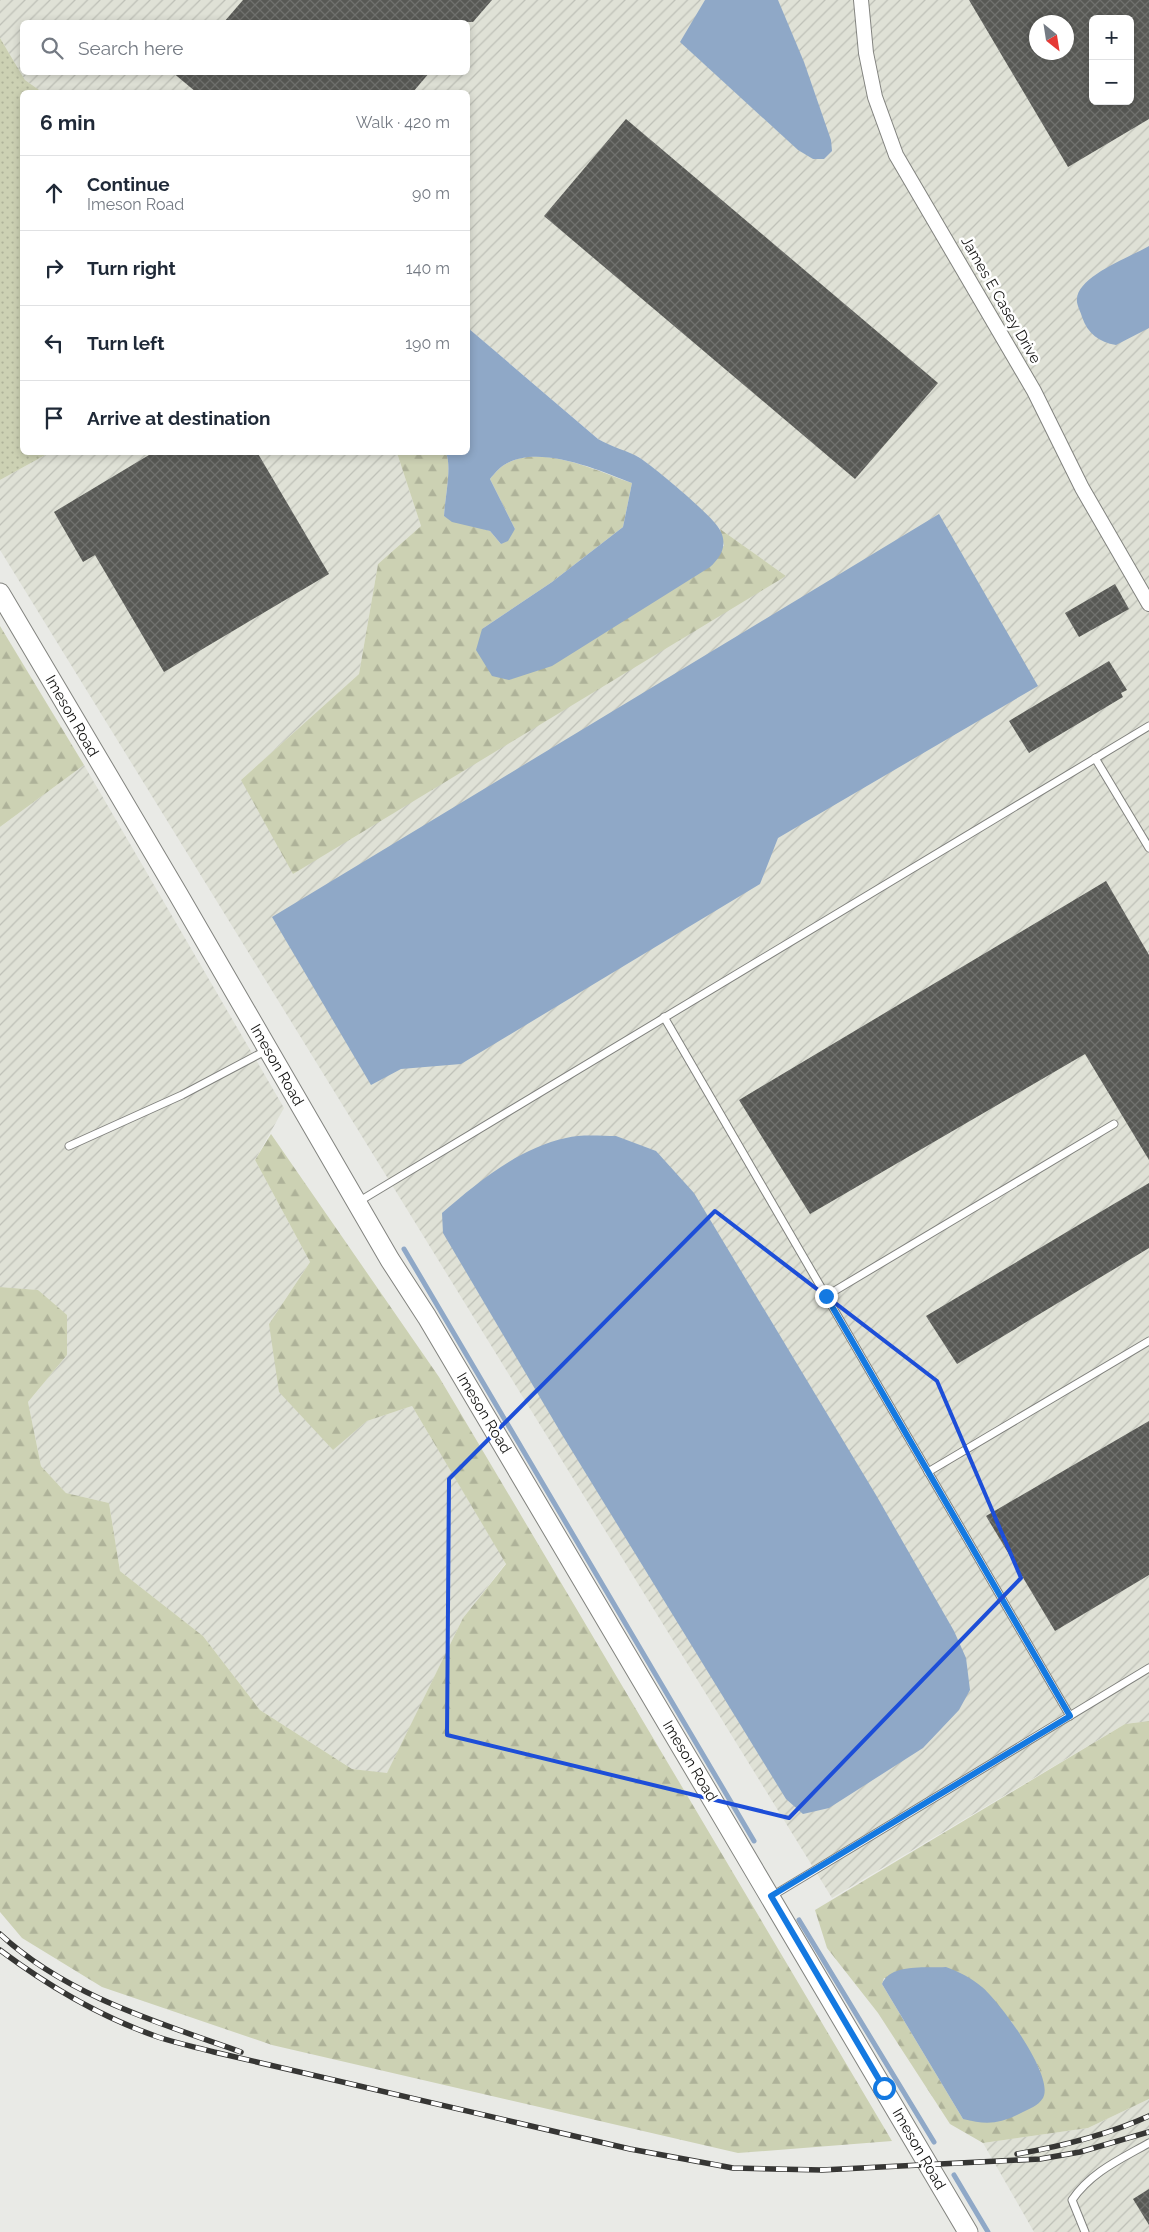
<!DOCTYPE html>
<meta charset="utf-8">
<style>
:root{--surface:#fff;--page:#f2f2f3;--text:#1f2937;--muted:#747a83;--line:#e0e1e3}
body{margin:0;font-family:Raleway,sans-serif;background:var(--page);color:var(--text)}
.controls{position:absolute;right:15px;top:15px;display:grid;overflow:hidden;border-radius:8px;box-shadow:0 2px 8px #0003}
.controls button{width:45px;height:45px;display:grid;place-items:center;padding:0;border:0;border-bottom:1px solid var(--line);background:var(--surface);color:var(--text);font:25px sans-serif}
.compass{position:absolute;left:1029px;top:15px;width:45px;height:45px;border-radius:50%;background:var(--surface);box-shadow:0 2px 8px #0003;rotate:150deg}
.stop{position:absolute;width:15px;height:15px;margin:-11px;border:4px solid #1479e1;border-radius:50%;background:#fff}
.stop.end{background:#1479e1;border-color:#fff;box-shadow:0 1px 5px #0008}
.list{margin:0;padding:0;list-style:none}
h2{display:flex;justify-content:space-between;align-items:center;height:65px;margin:0;padding:0 20px;font-size:21px}
h2 small{font-size:16px;font-weight:400;color:var(--muted)}
.list li{display:grid;grid-template-columns:32px 1fr auto;gap:15px;align-items:center;box-sizing:border-box;height:75px;padding:0 20px;border-top:1px solid var(--line)}
.list b{display:block;font-size:19px;white-space:nowrap}
.list p{margin:0;font-size:16px;white-space:nowrap;color:var(--muted)}
.list em{font-size:16px;font-style:normal;color:var(--muted)}
.icon{flex:none;width:28px;height:28px;fill:none;stroke:currentColor;stroke-width:2;stroke-linecap:round;stroke-linejoin:round}
.map{position:relative;flex:none;width:1149px;height:2232px;overflow:hidden}
.search{position:absolute;background:var(--surface);box-shadow:0 2px 8px #0003;left:20px;top:20px;width:450px;height:55px;display:flex;align-items:center;gap:12px;box-sizing:border-box;padding:0 18px;border-radius:8px;color:var(--muted);font-size:19px}
.panel{position:absolute;background:var(--surface);box-shadow:0 2px 8px #0003;left:20px;top:90px;width:450px;height:365px;border-radius:8px}
.map>svg:first-child{display:block}
.industrial{fill:url(#industrial-furrows);fill-rule:evenodd}
.grass{fill:url(#grass-dots)}
.forest{fill:url(#forest-firs);fill-rule:evenodd}
.water{fill:#8fa8c7}
.lines{fill:none;stroke-linecap:round;stroke-linejoin:round}
.stream{stroke:#8fa8c7;stroke-width:5}
.building{fill:url(#building-cross-hatch);fill-rule:evenodd}
.lane-casing{stroke:#82837f;stroke-width:9}
.street-casing{stroke:#82837f;stroke-width:16}
.secondary-casing{stroke:#82837f;stroke-width:21}
.lane{stroke:#fff;stroke-width:7}
.street{stroke:#fff;stroke-width:14}
.secondary{stroke:#fff;stroke-width:19}
.rail-casing{stroke:#363634;stroke-width:5.5}
.rail{stroke:#fff;stroke-width:4;stroke-dasharray:11;stroke-linecap:butt}
.route{stroke:#1479e1;stroke-width:6}
.marked{fill:none;stroke:#1d4ed8;stroke-width:4;stroke-linejoin:round}
.labels{text-anchor:middle;dominant-baseline:central;stroke-width:5;stroke-linejoin:round;paint-order:stroke}
.street-label{font-size:15px;fill:#121211;stroke:#fff}
</style>
<div class="map">
<svg width="1149" height="2232" viewBox="0 0 1149 2232">
<defs>
<pattern id="industrial-furrows" width="10" height="10" patternUnits="userSpaceOnUse" patternTransform="scale(1.25)"><rect width="10" height="10" fill="#dfe1d6"/><path d="M-1 1l2-2M0 10L10 0M9 11l2-2" fill="none" stroke="#bec0b7"/></pattern>
<pattern id="grass-dots" width="8" height="8" patternUnits="userSpaceOnUse" patternTransform="scale(1.25)"><rect width="8" height="8" fill="#ccd1b3"/><path d="M2 2h.1M6 6h.1" fill="none" stroke="#aeb299" stroke-width="1.8" stroke-linecap="round"/></pattern>
<pattern id="forest-firs" width="22" height="20" patternUnits="userSpaceOnUse" patternTransform="scale(1.25)"><rect width="22" height="20" fill="#ccd1b3"/><path d="M5 1l3.5 6h-7zM16 11l3.5 6h-7z" fill="#aeb299"/></pattern>
<pattern id="building-cross-hatch" width="8" height="8" patternUnits="userSpaceOnUse" patternTransform="scale(1.25)"><rect width="8" height="8" fill="#585955"/><path d="M0 0l8 8M0 8l8-8" fill="none" stroke="#70716e"/></pattern>
</defs>
<rect width="100%" height="100%" fill="#e9eae6"/>
<g class="industrial">
<path d="M0,0H1149V1721L1125,1724L832,1898L0,550V480L49,453H397L421,526L378,564L359,674L241,780L786,576L720,529L679,489L639,457L614,449L598,439L468,328V92H42L25,80L0,38ZM1093,19H1130V101H1093ZM22,22H468V72H22ZM1036,22H1066V52H1036Z"/>
<path d="M84,765L284,1108L255,1160L310,1262L269,1324L333,1449L367,1421L412,1406L506,1563L463,1618L387,1774L352,1769L260,1710L203,1636L120,1571L109,1503L66,1493L41,1466L28,1402L67,1355L38,1290L0,1287V827Z"/>
<path d="M1149,2099V2232H1034L983,2143L1088,2128Z"/>
</g>
<path class="grass" d="M0,38L25,80L42,92H22V452L49,453L0,480Z"/>
<g class="forest">
<path d="M397,453H446C452,466 445,498 444,516L490,531L501,544L515,529L490,479C494,474 499,468 504,465C539,442 597,471 632,483L623,527L552,582L482,629L724,546L720,529L786,576L293,874L241,780L359,674L378,564L421,526Z"/>
<path d="M0,626L84,765L0,827Z"/>
<path d="M271,1134L439,1377L892,2141L738,2153L272,2045L102,1987L22,1938L0,1912V1287L38,1290L67,1315V1355L28,1402L41,1466L66,1493L109,1503L120,1571L203,1636L260,1710L352,1769L387,1773L463,1618L506,1564L412,1406L367,1421L333,1450L279,1392L269,1324L310,1262L255,1160Z"/>
<path d="M1149,1721V2099L1088,2128L983,2143L950,2124L878,2013L827,1948L815,1910L1125,1724ZM884,1978L1011,2021L1040,2070L963,2119L882,1984Z"/>
</g>
<g class="water">
<path d="M705,0H778L804,62L831,140L832,151L824,159H813L798,150L680,42Z"/>
<path d="M1149,246V328L1116,345C1099,342 1088,334 1082,317C1081,312 1076,304 1077,299C1078,276 1130,257 1149,246Z"/>
<path d="M468,328L598,439C611,447 629,451 640,458C655,468 713,516 720,530C728,545 721,557 710,567L552,666L509,680L492,676L476,650L482,629L552,582L623,527L632,483C599,470 537,443 504,465C499,468 494,474 490,479L515,529L508,541L501,544L490,531L452,522L444,516C445,498 452,466 446,453L468,452Z"/>
<path d="M939,514L1038,686L778,838L760,884L461,1064L401,1069L371,1085L272,917Z"/>
<path d="M616,1136L656,1151L694,1193L876,1495L954,1631L966,1658L970,1690L959,1710L923,1748L829,1808L803,1814L786,1799L561,1433L443,1233L442,1213C478,1182 519,1148 566,1138C581,1134 600,1136 616,1136Z"/>
<path d="M946,1967C960,1972 971,1978 982,1987C999,2001 1055,2076 1043,2098C1038,2106 1029,2109 1021,2113C999,2124 987,2125 963,2119L882,1984C890,1963 927,1968 946,1967Z"/>
</g>
<g class="lines">
<g class="stream">
<path d="M404,1249L754,1841"/>
<path d="M799,1920L934,2142"/>
<path d="M954,2175L988,2232"/>
</g>
</g>
<g class="building">
<path d="M243,0H492L473,22H224Z"/>
<path d="M969,0H1149V119L1068,167ZM1093,19H1130V101H1093ZM1036,22H1066V52H1036Z"/>
<path d="M172,72H430L413,92H196Z"/>
<path d="M626,119L938,383L855,479L544,216Z"/>
<path d="M154,452H257L329,574L164,672L95,555L83,562L54,512Z"/>
<path d="M1115,584L1129,609L1079,637L1065,613Z"/>
<path d="M1109,661L1127,690L1121,693L1123,697L1029,753L1009,721Z"/>
<path d="M1106,881L1149,955V1160L1085,1054L810,1214L739,1100Z"/>
<path d="M1149,1183V1248L957,1364L926,1316Z"/>
<path d="M1149,1421V1575L1055,1631L986,1516Z"/>
<path d="M1149,2189V2225L1133,2199Z"/>
</g>
<g class="lines">
<g class="lane-casing">
<g id="lane">
<path d="M1095,758L1149,848"/>
<path d="M664,1017L1070,1716"/>
<path d="M69,1146L182,1095L267,1050"/>
<path d="M358,1202L1149,726"/>
<path d="M826,1296L1114,1124"/>
<path d="M928,1472L1149,1341"/>
<path d="M772,1896L1149,1668"/>
<path d="M1085,2232L1072,2200C1091,2172 1121,2159 1149,2143"/>
</g>
</g>
<g class="street-casing">
<path id="street" d="M861,0L866,53L875,97L896,155L1034,391L1082,488L1149,604"/>
</g>
<g class="secondary-casing">
<path id="secondary" d="M0,593L178,894L390,1260L427,1317L968,2232"/>
</g>
<use href="#lane" class="lane"/>
<use href="#street" class="street"/>
<use href="#secondary" class="secondary"/>
<g class="rail-casing">
<g id="rail">
<path d="M0,1934C67,1996 157,2022 241,2052"/>
<path d="M0,1950C48,1986 101,2017 158,2037C176,2043 195,2047 214,2052L630,2149L733,2168L822,2170L1040,2159L1080,2152L1149,2132"/>
<path d="M1017,2154C1063,2146 1107,2135 1149,2116"/>
</g>
</g>
<use href="#rail" class="rail"/>
</g>
<g class="lines">
<path class="route" d="M826,1296L1070,1716L771,1896L884,2088"/>
</g>
<path class="marked" d="M715,1211L937,1381L1021,1578L789,1818L447,1735L449,1479Z"/>
<g class="labels">
<g class="street-label">
<text transform="translate(1001 300) rotate(60)">James E Casey Drive</text>
<text transform="translate(72 716) rotate(60)">Imeson Road</text>
<text transform="translate(277 1065) rotate(60)">Imeson Road</text>
<text transform="translate(484 1413) rotate(59)">Imeson Road</text>
<text transform="translate(690 1761) rotate(59)">Imeson Road</text>
<text transform="translate(919 2149) rotate(60)">Imeson Road</text>
</g>
</g>
</svg>
<div class="controls">
<button>+</button>
<button>−</button>
</div>
<svg class="compass" viewBox="-18 -18 36 36"><path d="M0-13l5 13h-10z" fill="#e53935"/><path d="M0 13l5-13h-10z" fill="#747a83"/></svg>
<div class="stop" style="left:884px;top:2088px"></div>
<div class="stop end" style="left:826px;top:1296px"></div>
<div class="search"><svg class="icon" aria-label="search" viewBox="0 0 24 24"><circle cx="10" cy="10" r="6"/><path d="M15 15l6 6"/></svg>Search here</div>
<section class="panel">
<h2>6 min<small>Walk · 420 m</small></h2>
<ul class="list">
<li><svg class="icon" aria-label="ahead" viewBox="0 0 24 24"><path d="M12 20V5M6 11l6-6 6 6"/></svg><div><b>Continue</b><p>Imeson Road</p></div><em>90 m</em></li>
<li><svg class="icon" aria-label="right" viewBox="0 0 24 24"><path d="M7 20v-9h11M14 6l5 5-5 5"/></svg><div><b>Turn right</b></div><em>140 m</em></li>
<li><svg class="icon" aria-label="left" viewBox="0 0 24 24"><path d="M17 20v-9H6M10 6l-5 5 5 5"/></svg><div><b>Turn left</b></div><em>190 m</em></li>
<li><svg class="icon" aria-label="arrive" viewBox="0 0 24 24"><path d="M6 21V4h12l-3 4 3 4H6"/></svg><div><b>Arrive at destination</b></div></li>
</ul>
</section>
</div>
